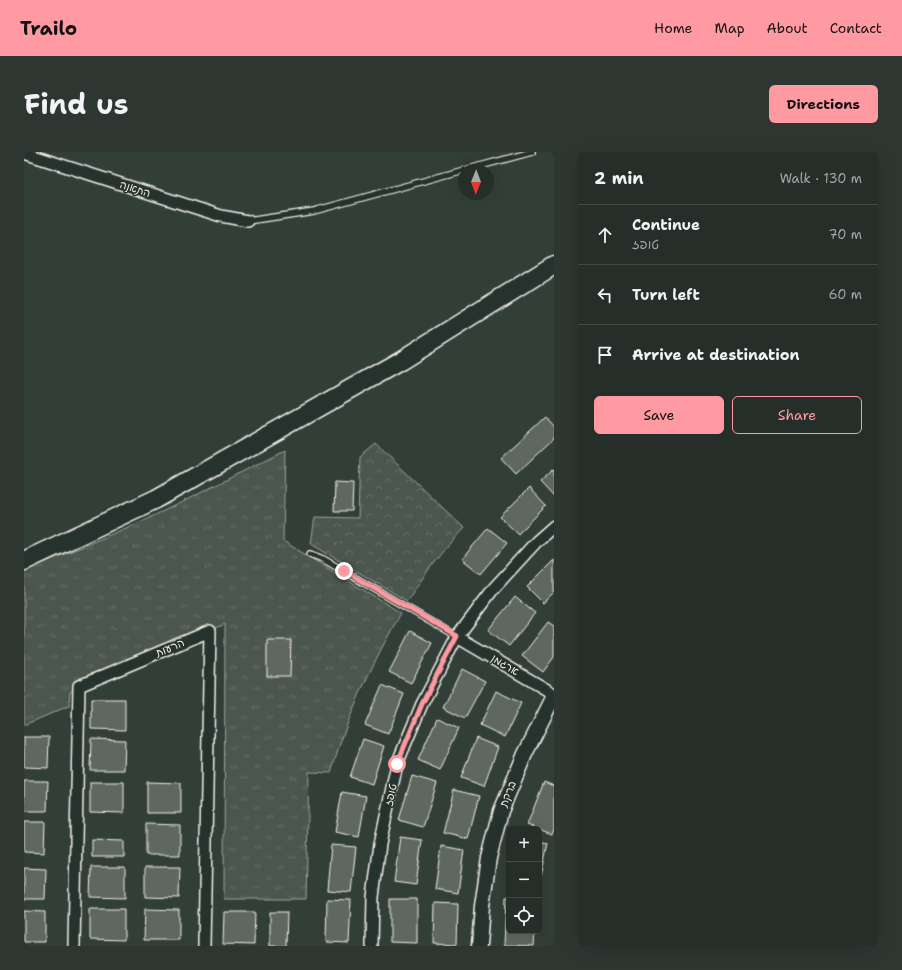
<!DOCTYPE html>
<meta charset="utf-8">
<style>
:root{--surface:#262e2a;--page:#2e3632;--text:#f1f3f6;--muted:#a4a8a8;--line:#424a47;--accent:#ff9aa2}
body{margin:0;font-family:"Shantell Sans","Playpen Sans Hebrew",sans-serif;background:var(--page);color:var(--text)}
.controls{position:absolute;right:12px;bottom:12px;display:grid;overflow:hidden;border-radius:6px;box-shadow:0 4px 16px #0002}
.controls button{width:36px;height:36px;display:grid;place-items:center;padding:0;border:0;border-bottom:1px solid var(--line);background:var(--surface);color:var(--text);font:20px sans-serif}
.compass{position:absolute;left:434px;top:12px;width:36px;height:36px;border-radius:50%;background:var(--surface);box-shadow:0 4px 16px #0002;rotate:181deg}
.stop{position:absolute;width:12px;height:12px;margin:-9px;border:3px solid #ff9aa2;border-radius:50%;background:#fff}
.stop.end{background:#ff9aa2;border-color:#fff;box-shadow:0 1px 4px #0008}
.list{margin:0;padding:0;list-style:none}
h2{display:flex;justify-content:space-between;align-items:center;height:52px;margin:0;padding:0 16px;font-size:17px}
h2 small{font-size:13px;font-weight:400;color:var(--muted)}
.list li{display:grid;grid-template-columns:26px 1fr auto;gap:12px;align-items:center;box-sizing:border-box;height:60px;padding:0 16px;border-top:1px solid var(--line)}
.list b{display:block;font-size:15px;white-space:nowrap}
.list p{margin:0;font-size:13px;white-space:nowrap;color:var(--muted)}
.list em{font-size:13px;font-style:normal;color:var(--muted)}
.actions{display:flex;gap:8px;padding:12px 16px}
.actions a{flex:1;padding:9px 0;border:1px solid var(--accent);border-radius:6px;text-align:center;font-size:14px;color:var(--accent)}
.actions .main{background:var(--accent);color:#111}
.icon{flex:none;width:22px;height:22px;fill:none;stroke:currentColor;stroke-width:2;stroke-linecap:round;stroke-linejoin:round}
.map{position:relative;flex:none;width:530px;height:794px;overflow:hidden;border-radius:6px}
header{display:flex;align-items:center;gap:24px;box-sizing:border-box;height:56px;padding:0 20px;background:var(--accent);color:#111}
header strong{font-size:19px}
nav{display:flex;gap:22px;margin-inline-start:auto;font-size:14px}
.intro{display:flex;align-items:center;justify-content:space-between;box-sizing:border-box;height:96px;padding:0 24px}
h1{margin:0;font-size:28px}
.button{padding:10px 18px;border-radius:6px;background:var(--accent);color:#111;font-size:14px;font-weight:700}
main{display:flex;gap:24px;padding:0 24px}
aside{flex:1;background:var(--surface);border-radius:6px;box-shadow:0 4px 16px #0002}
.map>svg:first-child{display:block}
.grass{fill:url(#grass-tufts);stroke:#a0a49c}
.park{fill:url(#park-crowns);stroke:#a0a49c}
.building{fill:#5f6861;stroke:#f4f1e8}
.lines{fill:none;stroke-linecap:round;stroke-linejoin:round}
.service-casing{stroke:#f4f1e8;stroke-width:8}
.minor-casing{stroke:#f4f1e8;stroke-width:14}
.tertiary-casing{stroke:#f4f1e8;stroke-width:17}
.primary-casing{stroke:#f4f1e8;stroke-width:21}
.service{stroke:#26332d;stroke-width:5.5}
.minor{stroke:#26332d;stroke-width:11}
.tertiary{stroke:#26332d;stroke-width:14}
.primary{stroke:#26332d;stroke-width:18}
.route{stroke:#ff9aa2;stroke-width:5}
.labels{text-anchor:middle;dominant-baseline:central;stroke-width:3;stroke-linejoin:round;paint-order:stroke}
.street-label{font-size:11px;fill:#f4f1e8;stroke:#26332d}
</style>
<header>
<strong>Trailo</strong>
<nav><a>Home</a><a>Map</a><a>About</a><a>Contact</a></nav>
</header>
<div class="intro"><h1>Find us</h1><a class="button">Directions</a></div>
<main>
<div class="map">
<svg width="530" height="794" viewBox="0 0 530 794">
<defs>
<pattern id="grass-tufts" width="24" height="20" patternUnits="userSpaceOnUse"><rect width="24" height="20" fill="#4c564f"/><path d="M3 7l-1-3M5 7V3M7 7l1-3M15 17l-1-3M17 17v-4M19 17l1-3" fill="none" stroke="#666f68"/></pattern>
<pattern id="park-crowns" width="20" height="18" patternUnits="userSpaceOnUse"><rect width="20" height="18" fill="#4c564f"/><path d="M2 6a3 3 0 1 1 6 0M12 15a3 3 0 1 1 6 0" fill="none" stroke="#666f68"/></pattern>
</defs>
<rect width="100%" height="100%" fill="#323e38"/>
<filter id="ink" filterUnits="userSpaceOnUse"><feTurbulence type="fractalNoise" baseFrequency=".025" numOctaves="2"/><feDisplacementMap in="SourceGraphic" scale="8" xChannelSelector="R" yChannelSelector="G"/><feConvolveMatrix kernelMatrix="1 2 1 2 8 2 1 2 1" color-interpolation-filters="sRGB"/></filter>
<g filter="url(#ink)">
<path class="grass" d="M261,298L259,389L377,461C354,501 334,542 318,586C314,597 311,609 307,621L285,620L282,747H200L201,472L46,540L45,554L0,573V419C43,401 87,383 129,364C174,343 217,320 261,298Z"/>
<path class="park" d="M352,292L440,376C418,398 400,423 383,449L287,392L291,365L334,366L336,305Z"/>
<g class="building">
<path d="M521,265L530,275V286L492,322L477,306Z"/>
<path d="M530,317V345L516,330Z"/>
<path d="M311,330L329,331L328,359H310Z"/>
<path d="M505,336L522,354L494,382L476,365Z"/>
<path d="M464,376L483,391L457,422L438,407Z"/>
<path d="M530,408V440L519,451L503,435Z"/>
<path d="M491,445L511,461L485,494L464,478Z"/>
<path d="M524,470L530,474V505L519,520L498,504Z"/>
<path d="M386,479L408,491L387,531L365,520Z"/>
<path d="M243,488H267L266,524H243Z"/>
<path d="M438,517L461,529L441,566L419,555Z"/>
<path d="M358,533L380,542L364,582L341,573Z"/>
<path d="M472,539L497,551L481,585L456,573Z"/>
<path d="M67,547H101V578L67,577Z"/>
<path d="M413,566L435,576L416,618L394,608Z"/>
<path d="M0,585H25L24,616L0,615Z"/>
<path d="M452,586L474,595L460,634L437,626Z"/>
<path d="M67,587L101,588L100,618H66Z"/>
<path d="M339,587L360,594L348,632L326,625Z"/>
<path d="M388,624L413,631L399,675L375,668Z"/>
<path d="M0,629H24L23,659H0Z"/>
<path d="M66,630H100V661L66,660Z"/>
<path d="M123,630L157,631V661H123Z"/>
<path d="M520,630L530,634V677L528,682L503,673Z"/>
<path d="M430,638L455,644L444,687L419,681Z"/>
<path d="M318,640L342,644L335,685L311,680Z"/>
<path d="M0,670H21L20,701L0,700Z"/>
<path d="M122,672L156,673V703H122Z"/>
<path d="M376,685L398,688L392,733L370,730Z"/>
<path d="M68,688L100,689V705H68Z"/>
<path d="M515,689L524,691L515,734Z"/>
<path d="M307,693L332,695L327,740L303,738Z"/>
<path d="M417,694L440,698L434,741L411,737Z"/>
<path d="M67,715H101V746L66,745Z"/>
<path d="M121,715H156L155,746L121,745Z"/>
<path d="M0,716L22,717L21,747H0Z"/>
<path d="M482,745H485V779H511L510,794L480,793Z"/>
<path d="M303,747L327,748L325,791L302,790Z"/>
<path d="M366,747H393V791L366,790Z"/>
<path d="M411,751L434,752L433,792L410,791Z"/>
<path d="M66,757H100V788L66,787Z"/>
<path d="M121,757L155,758V788H120Z"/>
<path d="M0,759L21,760V790H0Z"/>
<path d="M200,760H231L230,793L199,792Z"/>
<path d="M246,760H263L262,794H246Z"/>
</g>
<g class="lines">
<g class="service-casing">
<g id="service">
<path d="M441,18L508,0"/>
<path d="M224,69L290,59L440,18"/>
<path d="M286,402L299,407L433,485"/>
</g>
</g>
<g class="minor-casing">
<g id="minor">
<path d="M0,1L197,64L224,69"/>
<path d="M433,485L530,542"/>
<path d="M50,794L55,534L186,479L180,794"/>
<path d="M348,794L349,745L356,692L373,612L398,552L433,485L470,436L513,389L530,374"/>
</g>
</g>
<g class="tertiary-casing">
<path id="tertiary" d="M455,794L458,754L465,706L477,659L501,602L530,544"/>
</g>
<g class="primary-casing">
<path id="primary" d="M0,409L132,347L376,209L530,113"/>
</g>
<use href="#service" class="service"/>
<use href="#minor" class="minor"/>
<use href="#tertiary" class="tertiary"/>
<use href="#primary" class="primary"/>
</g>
</g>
<g class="lines" filter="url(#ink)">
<path class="route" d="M320,419L433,484L398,552L373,612"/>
</g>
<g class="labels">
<g class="street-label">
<text transform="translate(111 37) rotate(18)">התאנה</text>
<text transform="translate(146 496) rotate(-23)">הרעות</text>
<text transform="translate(481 513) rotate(31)">ארגמן</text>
<text transform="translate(484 642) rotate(-68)">ברקת</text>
<text transform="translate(367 643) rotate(-78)">טופז</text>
</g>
</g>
</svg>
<div class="controls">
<button>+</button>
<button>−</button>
<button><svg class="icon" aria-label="locate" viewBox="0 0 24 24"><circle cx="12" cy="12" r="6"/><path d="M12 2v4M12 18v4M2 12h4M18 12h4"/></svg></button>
</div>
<svg class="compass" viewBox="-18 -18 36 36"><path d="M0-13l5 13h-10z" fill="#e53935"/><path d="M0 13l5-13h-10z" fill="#a4a8a8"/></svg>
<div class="stop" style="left:373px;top:612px"></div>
<div class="stop end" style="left:320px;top:419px"></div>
</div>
<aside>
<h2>2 min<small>Walk · 130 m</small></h2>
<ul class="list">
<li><svg class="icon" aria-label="ahead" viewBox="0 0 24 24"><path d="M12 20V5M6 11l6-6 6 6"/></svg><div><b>Continue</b><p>טופז</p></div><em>70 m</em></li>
<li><svg class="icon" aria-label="left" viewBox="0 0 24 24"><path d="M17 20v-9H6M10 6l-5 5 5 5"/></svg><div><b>Turn left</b></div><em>60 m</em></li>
<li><svg class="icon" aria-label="arrive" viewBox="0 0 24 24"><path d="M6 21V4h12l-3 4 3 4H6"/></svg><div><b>Arrive at destination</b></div></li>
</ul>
<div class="actions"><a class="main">Save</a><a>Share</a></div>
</aside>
</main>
